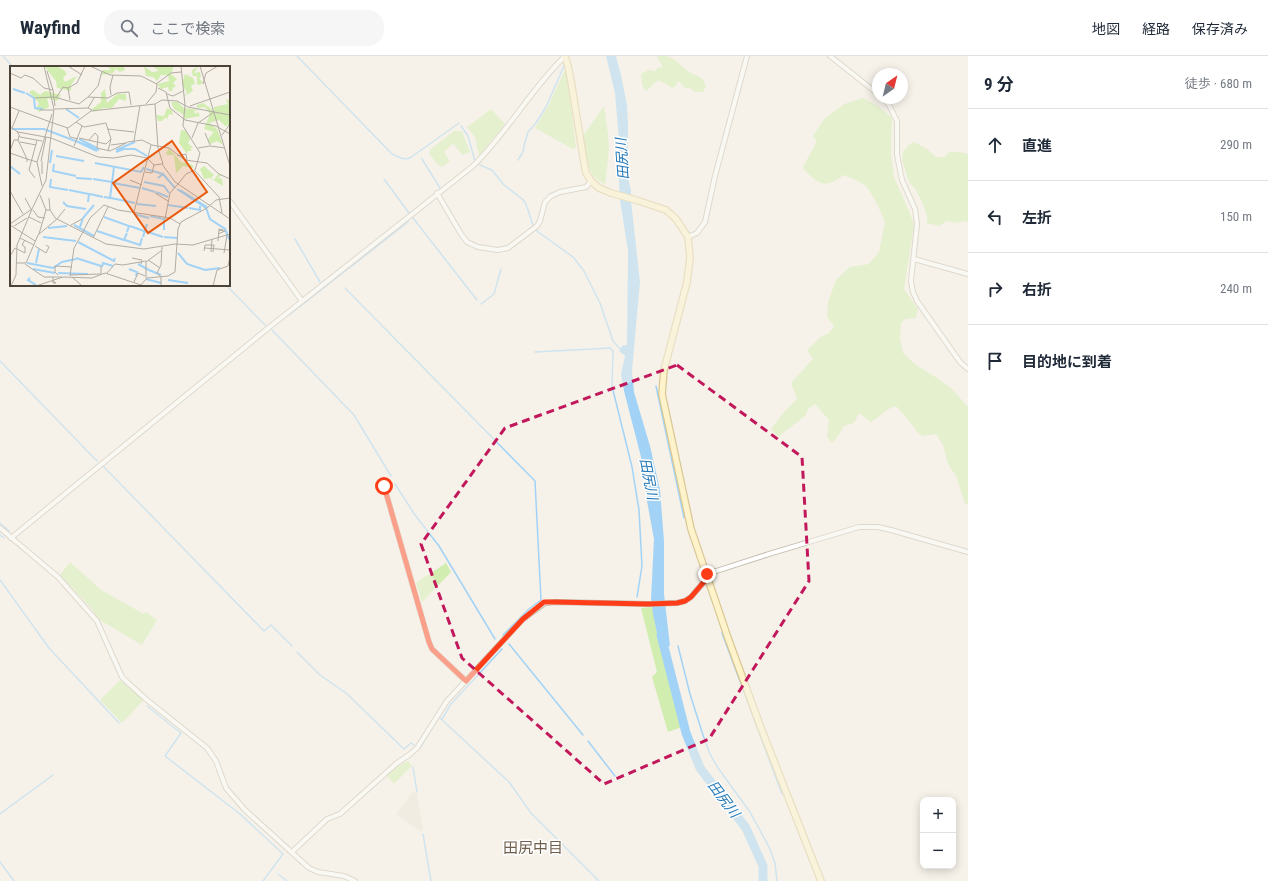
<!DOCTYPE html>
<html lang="ja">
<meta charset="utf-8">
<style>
:root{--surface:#fff;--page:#f6f6f7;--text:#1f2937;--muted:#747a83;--line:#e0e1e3}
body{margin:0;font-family:"Roboto Condensed","Noto Sans JP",sans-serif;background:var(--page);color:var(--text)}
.controls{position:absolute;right:12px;bottom:12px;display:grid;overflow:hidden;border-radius:8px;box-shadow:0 2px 10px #0003}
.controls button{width:36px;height:36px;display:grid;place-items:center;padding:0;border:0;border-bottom:1px solid var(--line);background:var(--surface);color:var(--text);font:20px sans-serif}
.compass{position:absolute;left:872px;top:12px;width:36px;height:36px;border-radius:50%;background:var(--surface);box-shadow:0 2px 10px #0003;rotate:35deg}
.stop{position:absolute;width:12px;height:12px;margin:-9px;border:3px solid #ff3d18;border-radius:50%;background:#fff}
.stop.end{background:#ff3d18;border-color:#fff;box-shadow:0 1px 4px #0008}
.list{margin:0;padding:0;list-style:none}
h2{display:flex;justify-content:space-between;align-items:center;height:52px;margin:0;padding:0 16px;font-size:17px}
h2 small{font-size:13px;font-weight:400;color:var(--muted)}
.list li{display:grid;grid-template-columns:26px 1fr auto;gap:12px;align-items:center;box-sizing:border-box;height:72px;padding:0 16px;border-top:1px solid var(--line)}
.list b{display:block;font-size:15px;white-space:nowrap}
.list em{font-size:13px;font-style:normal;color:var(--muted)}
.icon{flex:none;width:22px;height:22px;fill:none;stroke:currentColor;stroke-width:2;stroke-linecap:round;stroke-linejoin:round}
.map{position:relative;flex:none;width:968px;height:825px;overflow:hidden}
header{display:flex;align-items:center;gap:24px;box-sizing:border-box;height:56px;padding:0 20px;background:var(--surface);border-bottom:1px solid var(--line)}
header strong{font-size:19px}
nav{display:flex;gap:22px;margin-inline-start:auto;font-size:14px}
.search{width:280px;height:36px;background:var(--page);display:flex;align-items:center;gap:10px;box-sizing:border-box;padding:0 14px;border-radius:16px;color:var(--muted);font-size:15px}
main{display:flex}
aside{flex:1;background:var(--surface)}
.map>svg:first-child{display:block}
.residential{fill:#eae5d7}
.green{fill:#d1edb0}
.water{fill:#a2d3f6}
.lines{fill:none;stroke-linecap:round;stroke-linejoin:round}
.stream{stroke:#a2d3f6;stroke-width:1.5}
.river{stroke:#a2d3f6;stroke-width:9}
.street-casing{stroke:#c3bbab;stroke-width:6}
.secondary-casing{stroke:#d9c896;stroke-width:8}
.street{stroke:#fff;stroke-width:4}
.secondary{stroke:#fff3cb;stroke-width:5.5}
.route{stroke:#ff3d18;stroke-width:5}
.marked{fill:none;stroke:#c2185b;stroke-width:3;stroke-dasharray:8 5;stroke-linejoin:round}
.labels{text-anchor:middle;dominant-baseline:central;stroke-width:3;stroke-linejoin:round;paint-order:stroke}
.water-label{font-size:14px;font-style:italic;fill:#2579b8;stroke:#fff}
.quarter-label{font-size:15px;fill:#6f614d;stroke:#fff}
.inset-river{fill:none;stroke:#a2d3f6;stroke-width:2}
.inset-road{fill:none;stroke:#b2aca2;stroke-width:1}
.view{fill:#e8590c;fill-opacity:0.15;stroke:#e8590c;stroke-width:2}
.inset-edge{fill:none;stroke:#4b4337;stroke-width:2}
</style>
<header>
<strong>Wayfind</strong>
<div class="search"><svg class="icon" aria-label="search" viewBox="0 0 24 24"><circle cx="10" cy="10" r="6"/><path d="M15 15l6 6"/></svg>ここで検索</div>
<nav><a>地図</a><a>経路</a><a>保存済み</a></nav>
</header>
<main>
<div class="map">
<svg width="968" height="825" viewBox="0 0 968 825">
<rect width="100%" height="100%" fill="#f6f2ea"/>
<path class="residential" d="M413,735L417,738L423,775H420L396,758Z"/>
<g class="green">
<path d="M659,0H667L675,4L689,16L702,22L706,30L703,36H695L689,32H685L680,26H677L676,30L672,32L668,29L658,24L646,35L642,29L641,18L648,14L656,15L657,12L663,11L657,1Z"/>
<path d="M565,14L567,18L576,91L573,93L535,72L547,52Z"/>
<path d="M863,42L878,50L892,62L891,98L894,121L909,155L914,169L904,233L918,253L916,262L905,263L901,268L900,282L903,297L916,309L937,322L952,333L968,351V448H965L956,420L948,408L943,389L936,378L923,380L917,376L910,366L896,350L889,353L871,366L859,357L854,367L844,370L838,380L832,387L827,381L829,364L815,348L809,352L805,360L778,381L771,373L785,355L797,343L791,327L813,303L807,294L822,280L828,278L834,270L827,261L828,246L836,224L850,211L869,208L879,196L885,166L877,148L867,131L858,125L844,119C825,133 820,129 804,114L803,111L817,85L813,80L824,63L844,48Z"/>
<path d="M604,50L608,78L609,94L605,129L594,121L587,109L583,80Z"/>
<path d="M491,53L505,68L479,100L475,81L467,71Z"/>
<path d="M454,75H462L470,96L463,99L453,88L444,96L450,105L442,111L436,107L429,97L431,93Z"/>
<path d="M914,86L927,93L936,101H945L949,96H960L968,98V166L964,165L958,167L947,165L939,170L927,167V160L923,148L916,134L909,126L902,104L903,95L909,89Z"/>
<path d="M70,506L101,534L144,558L146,556L157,564L142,589L98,563V562L91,552L60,519Z"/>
<path d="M446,507L451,516L422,546L416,527Z"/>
<path d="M652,551L660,591L682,671L668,676L652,621L657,616L641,552Z"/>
<path d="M120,624L144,644L122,667L100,644Z"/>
<path d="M408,705L412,710L394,728L386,719L402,708Z"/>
</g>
<path class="water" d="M606,0H616L621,19L627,49L628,67V122L631,134V145L640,226L632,315L634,336L650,390L660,434L664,485V538L670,590L660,591L653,558L651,543L654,483L647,445L645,421L641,401L624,335L621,318L625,300L619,295L623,289H627L628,195L620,144L619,126L620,96L615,37Z"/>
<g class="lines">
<g class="stream">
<path d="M3,0L13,11"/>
<path d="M297,0L392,98C398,101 403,104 410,102L459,67"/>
<path d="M461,70L468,80L475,105L482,110L492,114L504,129L521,142L525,146L528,154L534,173L573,201L584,215L600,247L613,285L621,294"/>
<path d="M422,103L440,132"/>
<path d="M518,104L523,96L524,90L528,76L536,67L546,51L564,10"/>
<path d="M384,123L409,157"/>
<path d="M413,162L477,244"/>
<path d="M295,183L320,226"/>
<path d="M226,229L265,269"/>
<path d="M345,232L535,425L541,544L529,553L503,579"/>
<path d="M481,248L494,238L501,213"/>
<path d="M289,259L408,166"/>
<path d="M272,274L354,359L391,420"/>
<path d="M535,296L610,292L613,295L612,330L632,411L639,454L642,510L637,541"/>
<path d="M0,305L97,405"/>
<path d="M656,330L684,462"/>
<path d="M102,409L264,575L271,569L292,590"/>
<path d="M395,428L415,459L439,490L495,583"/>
<path d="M0,467L9,475"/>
<path d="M0,479L4,482"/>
<path d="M0,524L49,592L119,667"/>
<path d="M722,577L782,738"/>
<path d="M509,588L583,679"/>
<path d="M678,590L690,638L703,679L710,698L718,712L750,756L769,791L775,807L777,825"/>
<path d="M297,596L320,619L346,637L404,693L411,687L414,689"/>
<path d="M147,650L181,677L165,700L240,758L283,798L263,825"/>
<path d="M439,661L509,726L531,757L599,825"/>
<path d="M442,663L451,648L502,593"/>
<path d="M588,685L615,720"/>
<path d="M419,691L420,692L437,664"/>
<path d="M413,711L417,736"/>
<path d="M0,758L53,719"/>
<path d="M423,778L431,825"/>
<path d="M0,806L14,825"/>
<path d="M278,818L287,825"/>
</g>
<path class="river" d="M661,579L686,677L700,712L746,772L763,810V825"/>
<g class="street-casing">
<g id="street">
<path d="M830,0L878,38"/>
<path d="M883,42L889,49L897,65V99L902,124L915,153L917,168L911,225L913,236L917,245L960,306L968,313"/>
<path d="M437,137L461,178L467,186L478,191L498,194L508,192L537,170L540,165L545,146L551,140L560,136L586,131L591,125"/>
<path d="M229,144L302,245"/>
<path d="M688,181L697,177L705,166L715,120L747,0"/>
<path d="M914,203L968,218"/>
<path d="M384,430L429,586L432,593L466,625"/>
<path d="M0,472L58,521L97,565L122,621L127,626L147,644L207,692L216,705L226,732L245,754L309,812L318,816L344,820L355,825"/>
<path d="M11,482L272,269L473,110C507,77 531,33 565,0"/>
<path d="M707,518L769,498L859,471H878L891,474L968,496"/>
<path d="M292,796L327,763L340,758L397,707L409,699L417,692L447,645L523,563L545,547L555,546L648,548L677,547L685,545L691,541L708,521"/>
</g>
</g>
<g class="secondary-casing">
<path id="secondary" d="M565,0L568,10L571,25L584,106L586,117L591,125L599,132L611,137L636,144L666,154L676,163L688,181L690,202L687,226L664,314L662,338L691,473L728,582L761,672L821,825"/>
</g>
<use href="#street" class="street"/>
<use href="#secondary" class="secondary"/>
</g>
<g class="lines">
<path class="route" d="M384,430L429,586L432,593L466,625L523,563L544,546H555L648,548L677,547L685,545L691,541L708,521L707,518"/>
</g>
<path d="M0 0H968V825H0ZM677,309L802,401L809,525L709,683L604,728L462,602L421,488L505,372Z" fill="#f6f2ea" fill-opacity=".55" fill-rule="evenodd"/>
<path class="marked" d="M677,309L802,401L809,525L709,683L604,728L462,602L421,488L505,372Z"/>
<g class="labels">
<g class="water-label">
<text transform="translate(622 103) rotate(-94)">田尻川</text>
<text transform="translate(649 423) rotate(79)">田尻川</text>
<text transform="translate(724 743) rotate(53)">田尻川</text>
</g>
<g class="quarter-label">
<text x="533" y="792">田尻中目</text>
</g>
</g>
<g transform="translate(10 10)">
<rect width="220" height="220" fill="#f6f2ea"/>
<path d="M34,0H46L54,4L57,8L53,12L55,16L67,10L61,19V25L47,22L46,15ZM97,0H114L115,4L110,6L106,3L103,7L92,9L93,4H101ZM134,0L142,6L149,5L142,0H164L161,8L167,13L163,17L166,20L163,22L162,25H159L158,21L151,23L147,18L159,15L158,9H151L147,15L143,11L136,10ZM188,1L184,7L190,6L191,11L189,12L193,17L189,19L187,18V10H183L182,6L183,3ZM175,8L183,12L185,17L181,20L183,25L173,31L177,27L172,18ZM95,23L97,37L107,28H116V35L109,33L102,42H93L83,46L82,43L91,36V27ZM23,24L30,29L35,25L51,29L47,35L37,32L39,41L29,46L26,43L29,37L19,26ZM220,33L219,59L215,60L209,54L199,57L207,63L213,79L207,75L200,78L198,73L204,66L194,63L200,48L195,41L187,42V39L193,37L204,45V41L218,38L216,34ZM161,36H168L174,42L189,44L184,45L185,48L188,46L190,50L174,53V49L164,43ZM157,42L162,44L163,49L159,48L157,54L156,51L152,55H148L146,49L154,50ZM171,64L176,65L180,73L178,77L183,82H180L182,85H178L177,88L169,77ZM159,82L171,96L183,99V102L173,100L166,107L164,89H157L156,87ZM194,100L204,109L201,112L204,114L208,108L212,110L207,111L212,113L213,120L200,112L194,113L190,103Z" fill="#d1edb0"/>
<path class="inset-river" d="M3,23L15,27M16,27L24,32L25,42L33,43M56,43L69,52M2,63H34L89,84M69,73L87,82M68,76L87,85M106,84L125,76M106,86L114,83H125L137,90M46,90L74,95M40,97L42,84M85,97L131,106L134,101M44,98L43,105L66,110M0,100L10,108M136,103L153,108M66,112L82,113M148,112L153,108L165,122M41,113L40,121L58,124M83,113L102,116M134,116L154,120L159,127M103,117L130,122M132,122L145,126M167,123L196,142L200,153L215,163L220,175M59,124L79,128L78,136M170,124L197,141M146,126L158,131M80,128L93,131M94,131L100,132L104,101M101,132L125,137M53,136L57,140L76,143M127,138L146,140M158,139L178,142M179,142L190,144V140M124,148L139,152M140,150L154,153V164M94,151L119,160L117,166M64,159L84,170M120,160L134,165M70,161L73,152L84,139M38,162L57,160M87,165L114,174L117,167M135,165L153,171M33,171L66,175M133,171L137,158M154,171L167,172M115,174L130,179L132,172M68,176L104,195L105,192M168,187L177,198L195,204L210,202M66,192L91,200M17,197L43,202L52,196L66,193M26,197L29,183M128,198L139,204M92,201L93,197L103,200M23,203L45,207M119,203L127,206L126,210M139,204L151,209M48,207L78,208M20,212L18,214L26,219M136,213L151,217M158,214L178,217"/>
<path class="inset-road" d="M58,0L72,9M80,0L100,9L131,10L147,18L146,26L136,38M190,0L220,100M37,5L43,24L45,40M0,7L11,12L15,9L23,12L34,22L43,24M146,18L161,7L171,6M193,18L196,7L208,0M58,22L60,34M148,22L156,26L160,42L175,54L206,60L220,68M157,28L163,30L173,25M101,29L100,21L103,9M78,31L88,20L92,5M25,32L44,31L69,38L78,31L98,32L107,27L119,26L121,39M46,32L53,21L58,22L67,17L75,0M145,38L148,82L153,98M180,40L220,26M0,41L43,57M45,43L78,42M30,44H44M82,44L78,42L84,32M66,56L74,61L96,57L101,73L98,85M43,57L58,62L81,45L145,38L152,34L167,35L178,41L220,49M0,61L8,66L41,72L88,91L104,92L121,89L137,92L144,99L152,98L165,116L220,153M2,62L9,45M57,62L60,71L68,73M97,63L124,66M7,65L10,71L32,75M195,67L200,79M212,69L220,58M69,72L96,78L101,73M182,72L188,57L204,46M8,74L17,93L27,96M79,74L85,67L88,70L87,82L100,85L118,76L132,74L142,79L159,82L175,94L197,97L209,108L220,113M124,75L130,39M10,76L26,79M101,79L116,77M64,80L72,60M188,82L200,80L215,82M0,85L4,74H8L9,70M0,87L17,93V96M167,90L176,88L177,94M31,95L36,71M185,105L209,131L212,147M135,106L142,107L144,99M32,108V95M25,112L19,104L27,74M120,114L132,119M168,118L176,108L185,104L190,87L173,60L175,39L171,0M32,120L27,96L42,48M0,125L13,148M145,127L158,135M15,132L21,143M39,132L40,144M23,144L28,151L35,152M36,144H40L46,153M124,146L141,79M19,151L31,157M47,153L55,143M155,153L160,127L168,118M0,158L22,143L36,114L44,43L34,0M0,159L25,175M61,159L72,153M4,160L17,152M73,166L80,152L94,139L108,144L160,152L170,158M29,168L36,144L30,129M208,168L215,165L209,164M10,172L24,179M83,172L98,141M208,175L209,163L213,164M25,180L36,187L39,181L36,179M195,182L220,184M194,185L195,179H204L203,186M201,186L202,173M214,187L217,169M0,190L5,182L15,187V181L12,179L15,174M122,192L132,194L131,198M138,194L150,202M6,197H16L28,169L47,153L96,178L134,183L165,178L183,179L220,168M15,198L34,211H52M97,207L105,198L113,199L136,195M48,209L45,206V200L62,201M60,209L91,208V200M60,210L64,182L73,166M43,211V217H46L43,215M62,211L71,219M136,212V196L151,185M124,216L128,207L135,210M1,220L6,209L7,179L22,143M26,220L53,211L82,212L95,207L131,219M130,220L137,212L158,210L165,206L168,163L171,156L197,142L206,134L220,132M151,220V211L147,207L151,199L152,181M203,220L207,204L218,200L220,191"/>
<path class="view" d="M162,75L197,126L138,167L103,117Z"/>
<rect width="220" height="220" class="inset-edge"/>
</g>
</svg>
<div class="controls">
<button>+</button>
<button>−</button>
</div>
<svg class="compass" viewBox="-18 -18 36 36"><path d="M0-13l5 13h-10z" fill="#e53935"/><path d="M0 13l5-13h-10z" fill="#747a83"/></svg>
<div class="stop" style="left:384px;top:430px"></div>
<div class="stop end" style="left:707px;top:518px"></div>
</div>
<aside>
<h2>9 分<small>徒歩 · 680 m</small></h2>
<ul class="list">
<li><svg class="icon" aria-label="ahead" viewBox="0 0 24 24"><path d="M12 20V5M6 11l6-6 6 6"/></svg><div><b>直進</b></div><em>290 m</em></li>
<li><svg class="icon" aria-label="left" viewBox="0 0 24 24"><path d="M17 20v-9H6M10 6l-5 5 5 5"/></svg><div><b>左折</b></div><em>150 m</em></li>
<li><svg class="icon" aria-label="right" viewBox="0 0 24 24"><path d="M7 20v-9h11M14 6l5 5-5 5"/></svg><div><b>右折</b></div><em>240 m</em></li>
<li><svg class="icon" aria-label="arrive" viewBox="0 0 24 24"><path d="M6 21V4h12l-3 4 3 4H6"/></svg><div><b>目的地に到着</b></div></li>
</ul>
</aside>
</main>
